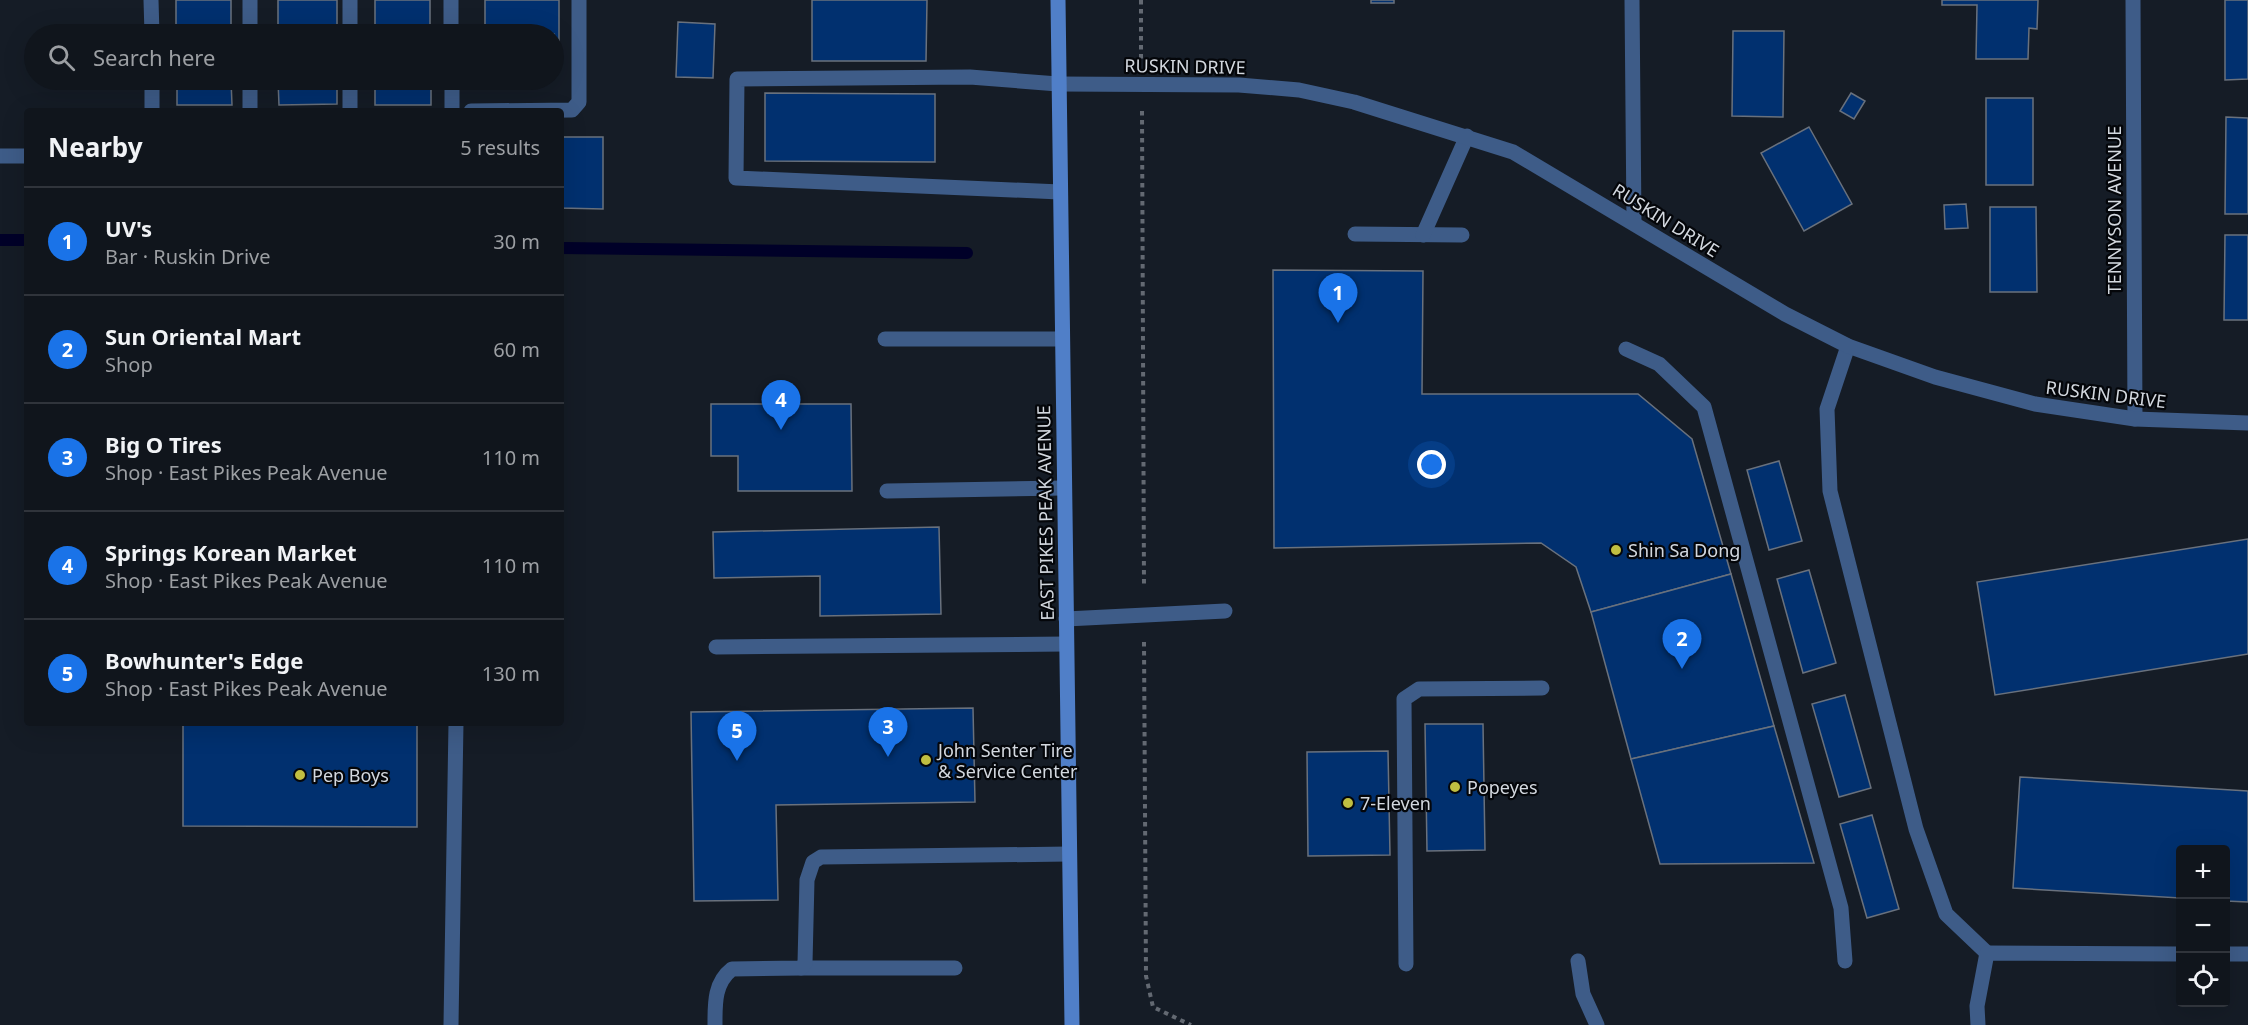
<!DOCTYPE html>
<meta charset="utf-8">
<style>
:root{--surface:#10151c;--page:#1e2229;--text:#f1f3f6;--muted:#9c9fa3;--line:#30343b;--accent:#1a73e8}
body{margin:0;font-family:"Noto Sans",sans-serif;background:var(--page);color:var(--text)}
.controls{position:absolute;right:18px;bottom:18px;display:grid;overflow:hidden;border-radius:6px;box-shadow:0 6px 24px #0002}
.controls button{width:54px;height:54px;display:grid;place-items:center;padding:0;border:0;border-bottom:2px solid var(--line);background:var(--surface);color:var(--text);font:30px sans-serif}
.you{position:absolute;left:1432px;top:465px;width:21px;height:21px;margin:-15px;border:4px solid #fff;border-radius:50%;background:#1a73e8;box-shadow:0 0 0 9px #1a73e833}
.badge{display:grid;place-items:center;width:39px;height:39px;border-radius:50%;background:var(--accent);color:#fff;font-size:20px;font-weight:700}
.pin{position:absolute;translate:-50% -50px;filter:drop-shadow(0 2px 3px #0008)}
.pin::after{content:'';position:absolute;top:32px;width:21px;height:18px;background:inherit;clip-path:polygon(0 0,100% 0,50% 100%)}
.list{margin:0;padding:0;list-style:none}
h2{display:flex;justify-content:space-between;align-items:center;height:78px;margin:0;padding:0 24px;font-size:26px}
h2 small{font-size:20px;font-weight:400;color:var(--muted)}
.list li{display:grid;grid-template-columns:39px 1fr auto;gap:18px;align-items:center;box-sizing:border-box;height:108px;padding:0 24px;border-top:2px solid var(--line)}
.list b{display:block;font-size:22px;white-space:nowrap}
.list p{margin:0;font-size:20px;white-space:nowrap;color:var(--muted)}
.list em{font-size:20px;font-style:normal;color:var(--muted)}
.icon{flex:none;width:33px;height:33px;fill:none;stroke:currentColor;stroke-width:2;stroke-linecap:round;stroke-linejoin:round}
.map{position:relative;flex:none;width:2248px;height:1025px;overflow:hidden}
.search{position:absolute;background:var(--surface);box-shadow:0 6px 24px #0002;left:24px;top:24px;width:540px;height:66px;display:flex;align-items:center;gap:15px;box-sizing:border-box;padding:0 21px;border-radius:33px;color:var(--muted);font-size:22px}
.panel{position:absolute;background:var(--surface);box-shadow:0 6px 24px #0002;left:24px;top:108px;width:540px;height:618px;border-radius:6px}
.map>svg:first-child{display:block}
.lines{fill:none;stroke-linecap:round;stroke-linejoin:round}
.stream{stroke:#000028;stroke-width:12}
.building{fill:#01306f;stroke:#69717d;stroke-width:1.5}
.path{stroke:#636972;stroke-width:4;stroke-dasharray:4.5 4.5;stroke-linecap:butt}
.lane{stroke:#3e5c88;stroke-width:15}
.street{stroke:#3e5c88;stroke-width:15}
.secondary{stroke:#507fc8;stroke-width:15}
.poi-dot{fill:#c0be41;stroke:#04060a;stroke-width:2}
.labels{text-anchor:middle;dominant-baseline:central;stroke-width:4.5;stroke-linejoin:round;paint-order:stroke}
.street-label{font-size:18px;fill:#d3d8df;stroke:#04060a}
.poi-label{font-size:18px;fill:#d3d8df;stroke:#04060a;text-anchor:start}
</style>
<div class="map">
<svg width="2248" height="1025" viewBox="0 0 2248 1025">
<rect width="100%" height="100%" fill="#151c26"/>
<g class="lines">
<g class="stream">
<path d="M0,240H27"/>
<path d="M561,248L967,253"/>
</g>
</g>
<g class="building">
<rect x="176" y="0" width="55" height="34"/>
<rect x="278" y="0" width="59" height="34"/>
<rect x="375" y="0" width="55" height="34"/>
<path d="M485,0H559V60H554V34H485Z"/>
<path d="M812,0H927L926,61H812Z"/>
<rect x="1371" y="0" width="23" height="3"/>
<path d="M1942,0H2038L2037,29L2029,28L2028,59H1976L1977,5H1942Z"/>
<path d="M2225,0H2248V79L2225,80Z"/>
<path d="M678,22L715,24L713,78L676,77Z"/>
<path d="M1733,31H1784L1783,117L1732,116Z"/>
<path d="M177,80H231L232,105H177Z"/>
<path d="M278,80H337V104L279,105Z"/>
<rect x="375" y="80" width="56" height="25"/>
<path d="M765,93L935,94V162L765,161Z"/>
<path d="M1851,93L1865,101L1854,119L1840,111Z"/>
<rect x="1986" y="98" width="47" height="87"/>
<path d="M2226,117L2248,118V214H2225Z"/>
<path d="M1809,127L1852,204L1804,231L1761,153Z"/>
<path d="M561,137H603V209L561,208Z"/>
<path d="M1966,204L1968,228L1945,229L1944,205Z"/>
<path d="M1990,207H2036L2037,292H1990Z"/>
<path d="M2225,235H2248V320H2224Z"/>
<path d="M1273,270L1423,271L1422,394H1638L1692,439L1731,574L1591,612L1576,567L1541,543L1274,548Z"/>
<path d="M711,404H851L852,491H738V456H711Z"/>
<path d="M1779,461L1802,541L1769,550L1747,470Z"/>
<path d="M939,527L941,614L820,616V576L714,578L713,532Z"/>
<path d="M2248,539V654L1995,695L1977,582Z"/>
<path d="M1809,570L1836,663L1803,673L1777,579Z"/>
<path d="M1731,574L1774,726L1631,759L1591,612Z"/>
<path d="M1845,695L1871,788L1839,797L1812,704Z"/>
<path d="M973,708L975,802L776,805L778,900L694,901L691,712Z"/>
<path d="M183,723H417V827L183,826Z"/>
<path d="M1425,724H1483L1485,850L1427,851Z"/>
<path d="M1774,726L1814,863L1660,864L1631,759Z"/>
<path d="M1388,751L1390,855L1308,856L1307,752Z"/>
<path d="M2020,777L2248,791V902L2226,901V850H2180V898L2013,888Z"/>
<path d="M1872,815L1899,909L1867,918L1840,824Z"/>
</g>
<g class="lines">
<g class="path">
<path d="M1141,0V59"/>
<path d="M1142,111L1144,587"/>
<path d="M1144,642L1146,976L1153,1007L1191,1025"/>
</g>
<g class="lane">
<path d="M151,0L152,34"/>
<path d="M250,0V34"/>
<path d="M451,0V34"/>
<path d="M350,34V0"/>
<path d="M152,80V111"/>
<path d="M250,80V111"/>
<path d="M452,80V111"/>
<path d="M1058,84L970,77L737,79L736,178L1060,192"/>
<path d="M350,111V80"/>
<path d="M471,111L572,110L579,102V0"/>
<path d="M0,156H27"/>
<path d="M1355,234L1462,235"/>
<path d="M1423,235L1467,136"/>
<path d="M885,339H1062"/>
<path d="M1848,346L1827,409L1830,491L1916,829L1946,914L1987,953"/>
<path d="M1626,349L1659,364L1704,407L1841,908L1845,961"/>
<path d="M887,491L1064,488"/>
<path d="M1066,619L1225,611"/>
<path d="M716,647L1066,644"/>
<path d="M2226,954H2248"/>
<path d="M1578,961L1583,994L1597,1025"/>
<path d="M1406,964L1404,699L1419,689L1542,688"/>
<path d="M801,968H955"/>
<path d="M451,1025L456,723"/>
<path d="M715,1025C715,1004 714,983 732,969L801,968L805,963L807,880L813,862L821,857L1069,854"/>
<path d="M1978,1025L1977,1006L1987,953L2180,954"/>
</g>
<g class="street">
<path d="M1632,0L1634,223"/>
<path d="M2133,0L2135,419"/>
<path d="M1058,84L1239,85L1299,90L1354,102L1513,152L1785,314L1848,346L1935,377L2035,404L2135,419L2248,423"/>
</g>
<path class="secondary" d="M1058,0L1072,1025"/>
</g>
<g class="poi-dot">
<circle cx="1616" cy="550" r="6"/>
<circle cx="926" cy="760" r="6"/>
<circle cx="300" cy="775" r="6"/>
<circle cx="1455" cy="787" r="6"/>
<circle cx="1348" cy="803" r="6"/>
</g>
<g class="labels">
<g class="street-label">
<text transform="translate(1185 66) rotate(1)">RUSKIN DRIVE</text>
<text transform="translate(2114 210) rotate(-90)">TENNYSON AVENUE</text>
<text transform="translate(1666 220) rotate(32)">RUSKIN DRIVE</text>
<text transform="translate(2106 394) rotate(7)">RUSKIN DRIVE</text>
<text transform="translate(1045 513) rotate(-91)">EAST PIKES PEAK AVENUE</text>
</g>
<g class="poi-label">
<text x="1628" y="550">Shin Sa Dong</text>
<text x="938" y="750">John Senter Tire<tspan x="938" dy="21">&amp; Service Center</tspan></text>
<text x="312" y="775">Pep Boys</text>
<text x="1467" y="787">Popeyes</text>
<text x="1360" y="803">7-Eleven</text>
</g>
</g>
</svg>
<div class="controls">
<button>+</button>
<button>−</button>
<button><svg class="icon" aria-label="locate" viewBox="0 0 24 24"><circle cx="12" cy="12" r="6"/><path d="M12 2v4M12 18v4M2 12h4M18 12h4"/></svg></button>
</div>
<div class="you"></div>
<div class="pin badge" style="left:1338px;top:323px">1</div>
<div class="pin badge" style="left:1682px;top:669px">2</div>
<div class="pin badge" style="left:888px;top:757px">3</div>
<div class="pin badge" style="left:781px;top:430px">4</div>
<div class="pin badge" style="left:737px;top:761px">5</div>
<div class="search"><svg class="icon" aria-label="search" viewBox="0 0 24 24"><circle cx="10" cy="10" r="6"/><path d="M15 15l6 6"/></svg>Search here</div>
<section class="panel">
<h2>Nearby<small>5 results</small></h2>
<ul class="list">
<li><span class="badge">1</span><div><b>UV's</b><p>Bar · Ruskin Drive</p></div><em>30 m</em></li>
<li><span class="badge">2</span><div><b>Sun Oriental Mart</b><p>Shop</p></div><em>60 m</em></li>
<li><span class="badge">3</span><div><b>Big O Tires</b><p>Shop · East Pikes Peak Avenue</p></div><em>110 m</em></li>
<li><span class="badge">4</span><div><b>Springs Korean Market</b><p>Shop · East Pikes Peak Avenue</p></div><em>110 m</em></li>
<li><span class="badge">5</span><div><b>Bowhunter's Edge</b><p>Shop · East Pikes Peak Avenue</p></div><em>130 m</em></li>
</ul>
</section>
</div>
